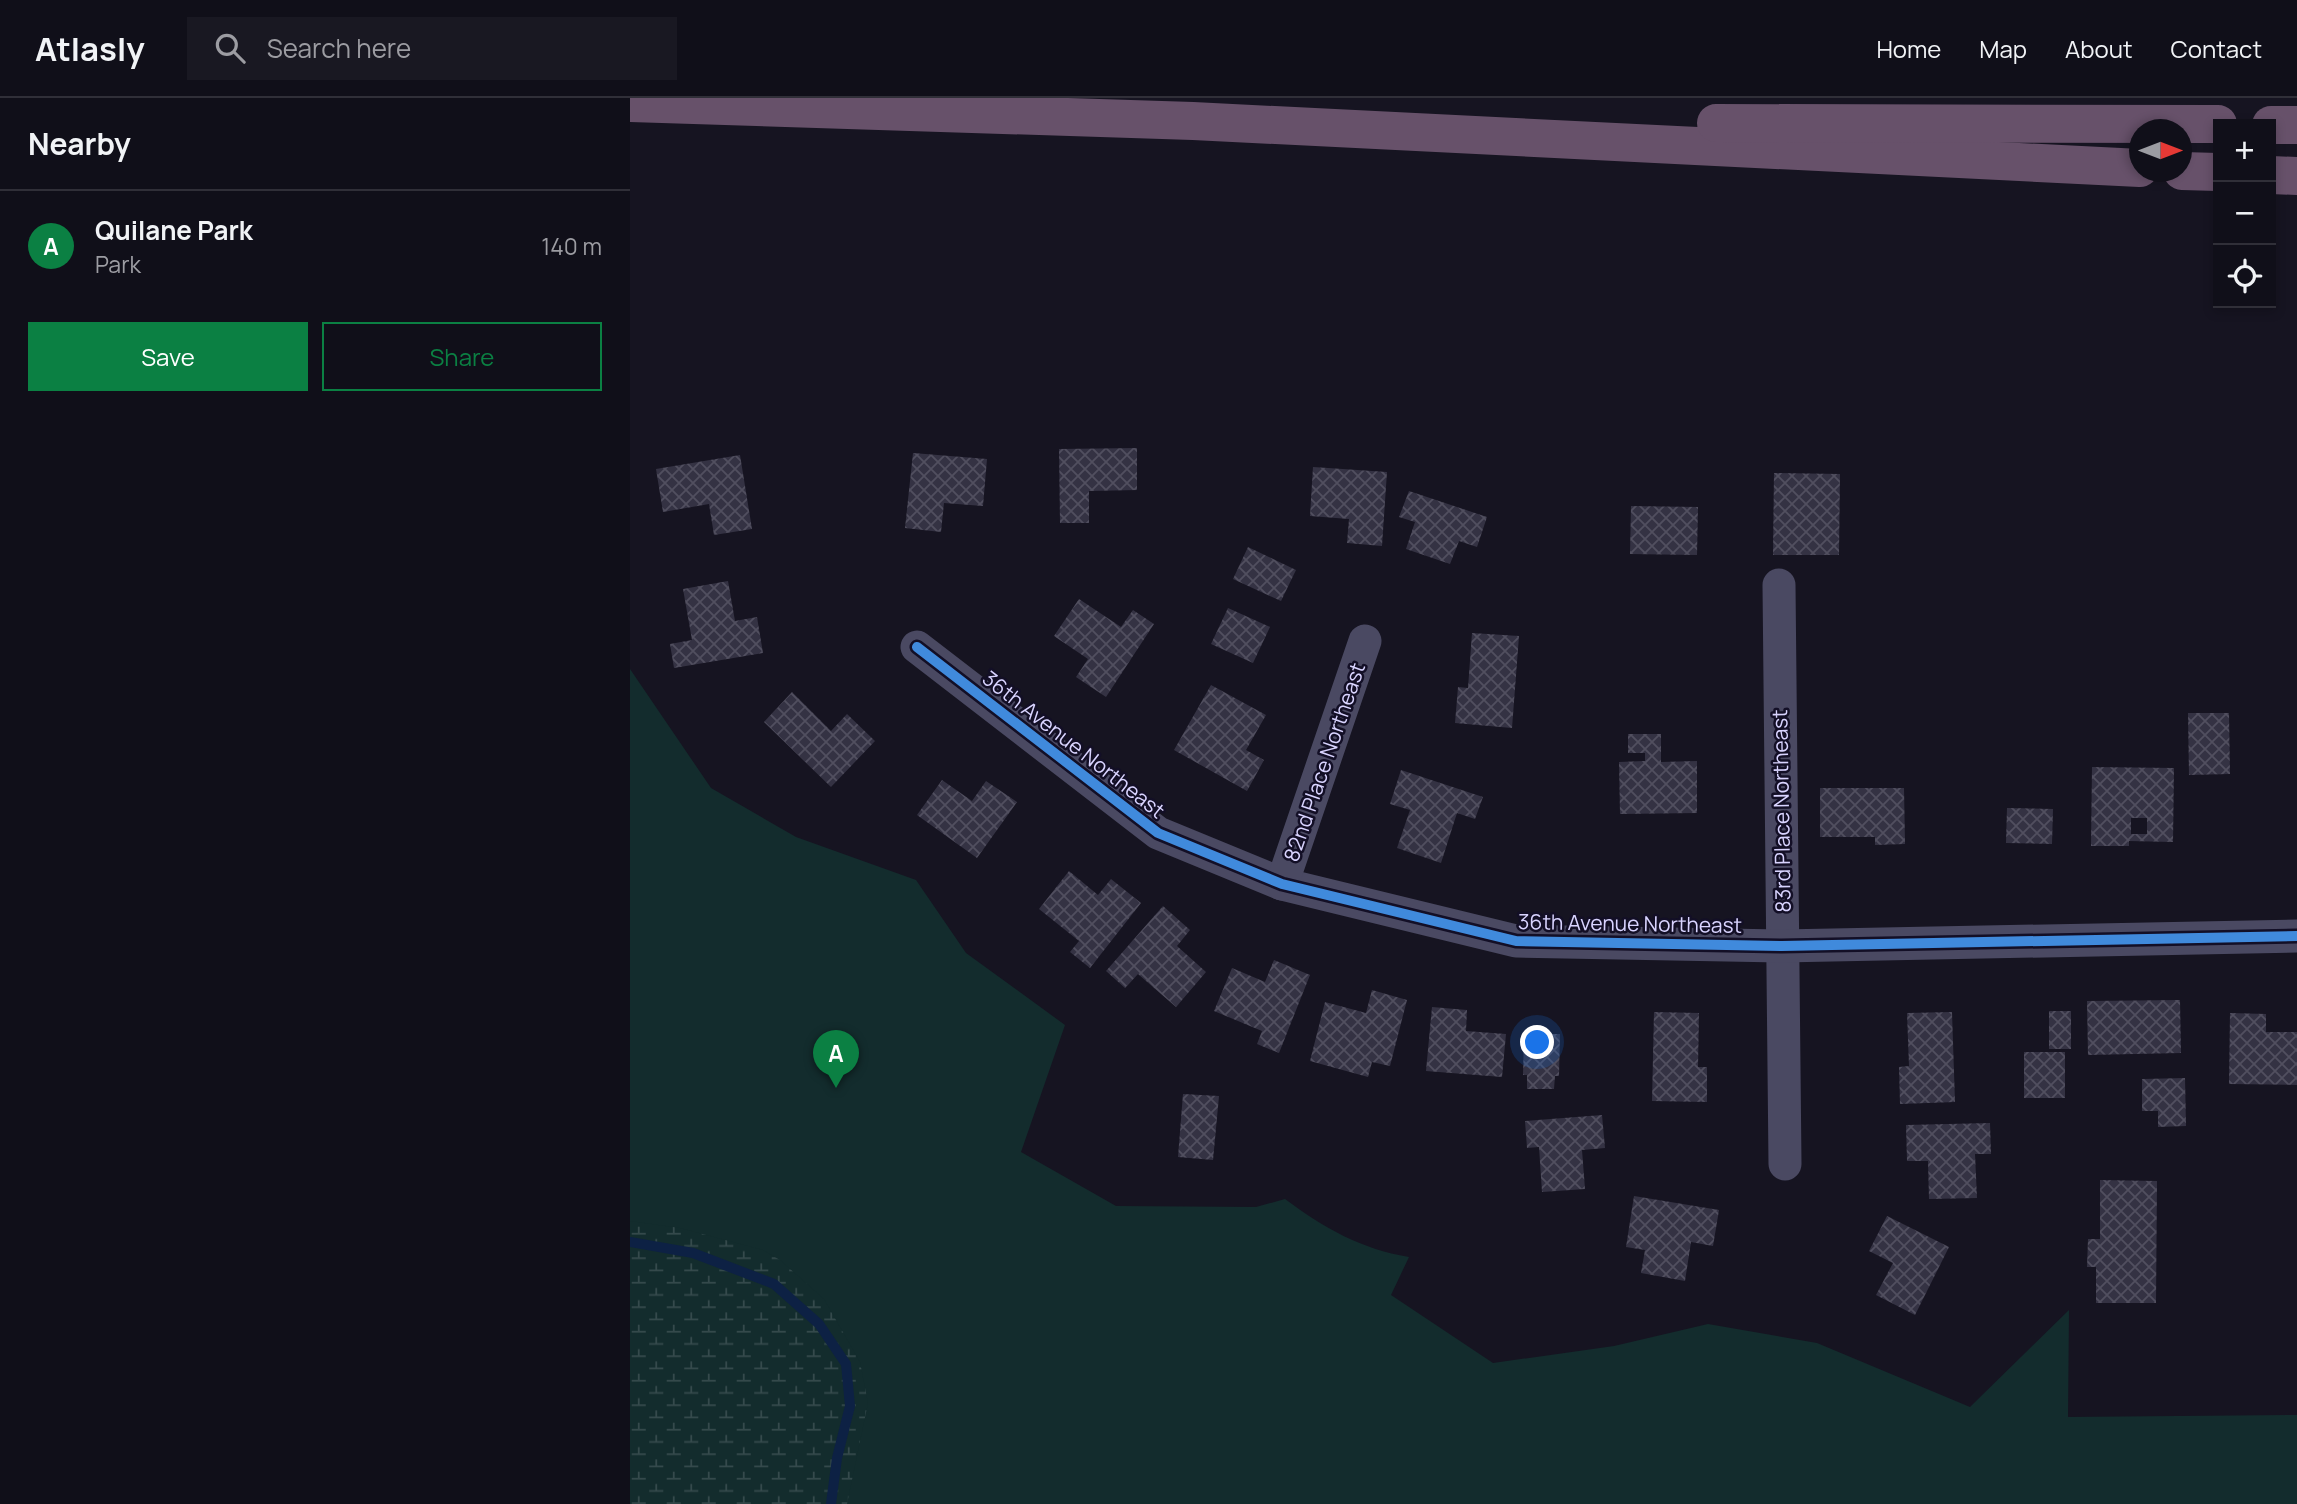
<!DOCTYPE html>
<meta charset="utf-8">
<style>
:root{--surface:#100f19;--page:#191822;--text:#f1f3f6;--muted:#9c9ca2;--line:#302f38;--accent:#0b8043}
body{margin:0;font-family:Manrope,sans-serif;background:var(--page);color:var(--text)}
.controls{position:absolute;right:21px;top:21px;display:grid;overflow:hidden;border-radius:0px;box-shadow:0 4px 10px #0003}
.controls button{width:63px;height:63px;display:grid;place-items:center;padding:0;border:0;border-bottom:2px solid var(--line);background:var(--surface);color:var(--text);font:35px sans-serif}
.compass{position:absolute;left:1499px;top:21px;width:63px;height:63px;border-radius:50%;background:var(--surface);box-shadow:0 4px 10px #0003;rotate:90deg}
.you{position:absolute;left:908px;top:945px;width:24px;height:24px;margin:-18px;border:5px solid #fff;border-radius:50%;background:#1a73e8;box-shadow:0 0 0 10px #1a73e833}
.badge{display:grid;place-items:center;width:46px;height:46px;border-radius:50%;background:var(--accent);color:#fff;font-size:23px;font-weight:700}
.pin{position:absolute;translate:-50% -58px;filter:drop-shadow(0 2px 4px #0008)}
.pin::after{content:'';position:absolute;top:37px;width:24px;height:21px;background:inherit;clip-path:polygon(0 0,100% 0,50% 100%)}
.list{margin:0;padding:0;list-style:none}
h2{display:flex;justify-content:space-between;align-items:center;height:91px;margin:0;padding:0 28px;font-size:30px}
h2 small{font-size:23px;font-weight:400;color:var(--muted)}
.list li{display:grid;grid-template-columns:46px 1fr auto;gap:21px;align-items:center;box-sizing:border-box;height:112px;padding:0 28px;border-top:2px solid var(--line)}
.list b{display:block;font-size:26px;white-space:nowrap}
.list p{margin:0;font-size:23px;white-space:nowrap;color:var(--muted)}
.list em{font-size:23px;font-style:normal;color:var(--muted)}
.actions{display:flex;gap:14px;padding:21px 28px}
.actions a{flex:1;padding:16px 0;border:2px solid var(--accent);border-radius:0px;text-align:center;font-size:24px;color:var(--accent)}
.actions .main{background:var(--accent);color:#fff}
.icon{flex:none;width:38px;height:38px;fill:none;stroke:currentColor;stroke-width:2;stroke-linecap:round;stroke-linejoin:round}
.map{position:relative;flex:none;width:1667px;height:1406px;overflow:hidden}
header{display:flex;align-items:center;gap:42px;box-sizing:border-box;height:98px;padding:0 35px;background:var(--surface);border-bottom:2px solid var(--line)}
header strong{font-size:33px}
nav{display:flex;gap:38px;margin-inline-start:auto;font-size:24px}
.search{width:490px;height:63px;background:var(--page);display:flex;align-items:center;gap:18px;box-sizing:border-box;padding:0 24px;border-radius:0px;color:var(--muted);font-size:26px}
main{display:flex}
aside{flex:1;background:var(--surface)}
.map>svg:first-child{display:block}
.wetland{fill:url(#wetland-marsh)}
.park{fill:#132c2d}
.lines{fill:none;stroke-linecap:round;stroke-linejoin:round}
.stream{stroke:#0d2144;stroke-width:10}
.building{fill:url(#building-cross-hatch);fill-rule:evenodd}
.minor{stroke:#4a4962;stroke-width:33}
.motorway{stroke:#67516a;stroke-width:38}
.cycleway-casing{stroke:#130f26;stroke-width:15}
.cycleway{stroke:#408adc;stroke-width:10}
.labels{text-anchor:middle;dominant-baseline:central;stroke-width:5;stroke-linejoin:round;paint-order:stroke}
.street-label{font-size:21px;fill:#d9d4ff;stroke:#130f26}
</style>
<header>
<strong>Atlasly</strong>
<div class="search"><svg class="icon" aria-label="search" viewBox="0 0 24 24"><circle cx="10" cy="10" r="6"/><path d="M15 15l6 6"/></svg>Search here</div>
<nav><a>Home</a><a>Map</a><a>About</a><a>Contact</a></nav>
</header>
<main>
<aside>
<h2>Nearby<small></small></h2>
<ul class="list">
<li><span class="badge">A</span><div><b>Quilane Park</b><p>Park</p></div><em>140 m</em></li>
</ul>
<div class="actions"><a class="main">Save</a><a>Share</a></div>
</aside>
<div class="map">
<svg width="1667" height="1406" viewBox="0 0 1667 1406">
<defs>
<pattern id="wetland-marsh" width="20" height="14" patternUnits="userSpaceOnUse" patternTransform="scale(1.75)"><rect width="20" height="14" fill="#132c2d"/><path d="M1 5h8M5 5V1M11 12h8M15 12V8" fill="none" stroke="#354a4c"/></pattern>
<pattern id="building-cross-hatch" width="8" height="8" patternUnits="userSpaceOnUse" patternTransform="scale(1.75)"><rect width="8" height="8" fill="#343243"/><path d="M0 0l8 8M0 8l8-8" fill="none" stroke="#514f5f"/></pattern>
</defs>
<rect width="100%" height="100%" fill="#161421"/>
<path class="wetland" d="M0,793L719,1406H0Z"/>
<path class="park" d="M0,571L81,690L166,739L286,782L336,855L435,927L391,1054L486,1108L626,1109L655,1101C694,1130 731,1151 779,1159L761,1197L863,1265L984,1248L1078,1226L1187,1245L1340,1309L1439,1212L1438,1319L1667,1317V1406H217L238,1305L230,1264L194,1201L150,1162L133,1152L50,1130L0,1123Z"/>
<g class="lines">
<path class="stream" d="M0,1144L63,1155L144,1186L189,1226L216,1266L220,1308L207,1360L201,1406"/>
</g>
<g class="building">
<path d="M507,350V392L459,393V425H430L429,351Z"/>
<path d="M283,355L357,361L353,408L314,405L311,434L275,430Z"/>
<path d="M110,357L122,431L84,437L79,406L33,414L26,371Z"/>
<path d="M683,369L757,374L752,448L717,445L719,421L680,418Z"/>
<path d="M1144,375L1210,376L1209,457H1143Z"/>
<path d="M779,393L857,419L847,449L829,443L820,466L776,451L785,424L769,419Z"/>
<path d="M1001,408L1068,409L1067,457L1000,456Z"/>
<path d="M618,449L666,472L651,503L603,481Z"/>
<path d="M98,483L105,523L127,519L133,555L44,570L40,546L62,542L53,491Z"/>
<path d="M449,501L491,529L503,512L524,526L476,599L446,579L458,561L424,538Z"/>
<path d="M598,510L640,529L623,565L581,546Z"/>
<path d="M842,535L889,538L882,630L825,625L828,589L838,590Z"/>
<path d="M581,587L636,617L616,652L634,662L617,693L544,652Z"/>
<path d="M162,594L201,633L217,616L245,643L201,689L134,624Z"/>
<path d="M1558,615H1599L1600,676L1559,677Z"/>
<path d="M998,636H1031V664L1067,663V715L990,716L989,664L1015,663V655H998Z"/>
<path d="M1462,669L1544,670L1543,744L1499,743V748H1461ZM1501,720H1517V736H1501Z"/>
<path d="M771,672L853,699L845,721L827,715L811,765L767,750L780,712L760,706Z"/>
<path d="M312,682L342,703L356,683L387,704L347,760L287,717Z"/>
<path d="M1190,690H1274L1275,746L1245,747V739H1190Z"/>
<path d="M1377,710L1423,711L1422,746L1376,745Z"/>
<path d="M439,773L468,797L481,781L511,805L460,870L440,854L449,843L409,811Z"/>
<path d="M533,808L560,832L547,848L576,874L546,909L508,876L495,890L476,873Z"/>
<path d="M644,862L680,877L649,955L627,946L632,933L584,913L602,870L635,884Z"/>
<path d="M742,892L777,902L760,968L742,964L738,979L680,963L695,904L736,915Z"/>
<path d="M1550,902L1551,955L1458,957L1457,903Z"/>
<path d="M802,909L837,912L836,933L876,936L872,979L796,973Z"/>
<rect x="1419" y="913" width="22" height="38"/>
<path d="M1024,914L1069,915L1068,969H1077V1004L1022,1003Z"/>
<path d="M1322,914L1325,1004L1270,1006L1269,969L1279,968L1277,915Z"/>
<path d="M1600,915L1636,916V934H1667V987L1599,986Z"/>
<path d="M894,936H930L929,978H925L924,991H897V977H893Z"/>
<rect x="1394" y="954" width="41" height="46"/>
<path d="M1555,980L1556,1028L1528,1029V1013H1512V981Z"/>
<path d="M553,996L589,998L583,1062L548,1059Z"/>
<path d="M972,1017L975,1050L952,1052L955,1091L912,1094L909,1049L897,1050L895,1023Z"/>
<path d="M1360,1025L1361,1056H1345L1347,1100L1299,1101L1298,1063H1277L1276,1027Z"/>
<path d="M1470,1082L1527,1083L1526,1205H1466V1169H1457L1458,1141H1470Z"/>
<path d="M1004,1098L1089,1112L1083,1148L1061,1144L1055,1183L1011,1175L1015,1152L996,1149Z"/>
<path d="M1257,1118L1319,1149L1285,1217L1246,1197L1263,1165L1239,1153Z"/>
</g>
<g class="lines">
<g class="minor">
<path d="M1149,487L1155,1066"/>
<path d="M287,549L528,735L652,786L886,843L1152,848L1667,838"/>
<path d="M652,786L735,543"/>
</g>
<g class="motorway">
<path d="M0,5L563,23L1510,70"/>
<path d="M1086,25L1588,26"/>
<path d="M1641,27H1667"/>
<path d="M1552,73L1588,74"/>
<path d="M1641,77L1667,78"/>
</g>
<g class="cycleway-casing">
<path id="cycleway" d="M287,549L528,735L652,786L886,843L1152,848L1667,838"/>
</g>
<use href="#cycleway" class="cycleway"/>
</g>
<g class="labels">
<g class="street-label">
<text transform="translate(444 646) rotate(38)">36th Avenue Northeast</text>
<text transform="translate(694 664) rotate(-71)">82nd Place Northeast</text>
<text transform="translate(1151 713) rotate(-91)">83rd Place Northeast</text>
<text transform="translate(1000 825) rotate(1)">36th Avenue Northeast</text>
</g>
</g>
</svg>
<div class="controls">
<button>+</button>
<button>−</button>
<button><svg class="icon" aria-label="locate" viewBox="0 0 24 24"><circle cx="12" cy="12" r="6"/><path d="M12 2v4M12 18v4M2 12h4M18 12h4"/></svg></button>
</div>
<svg class="compass" viewBox="-18 -18 36 36"><path d="M0-13l5 13h-10z" fill="#e53935"/><path d="M0 13l5-13h-10z" fill="#9c9ca2"/></svg>
<div class="you"></div>
<div class="pin badge" style="left:206px;top:990px">A</div>
</div>
</main>
